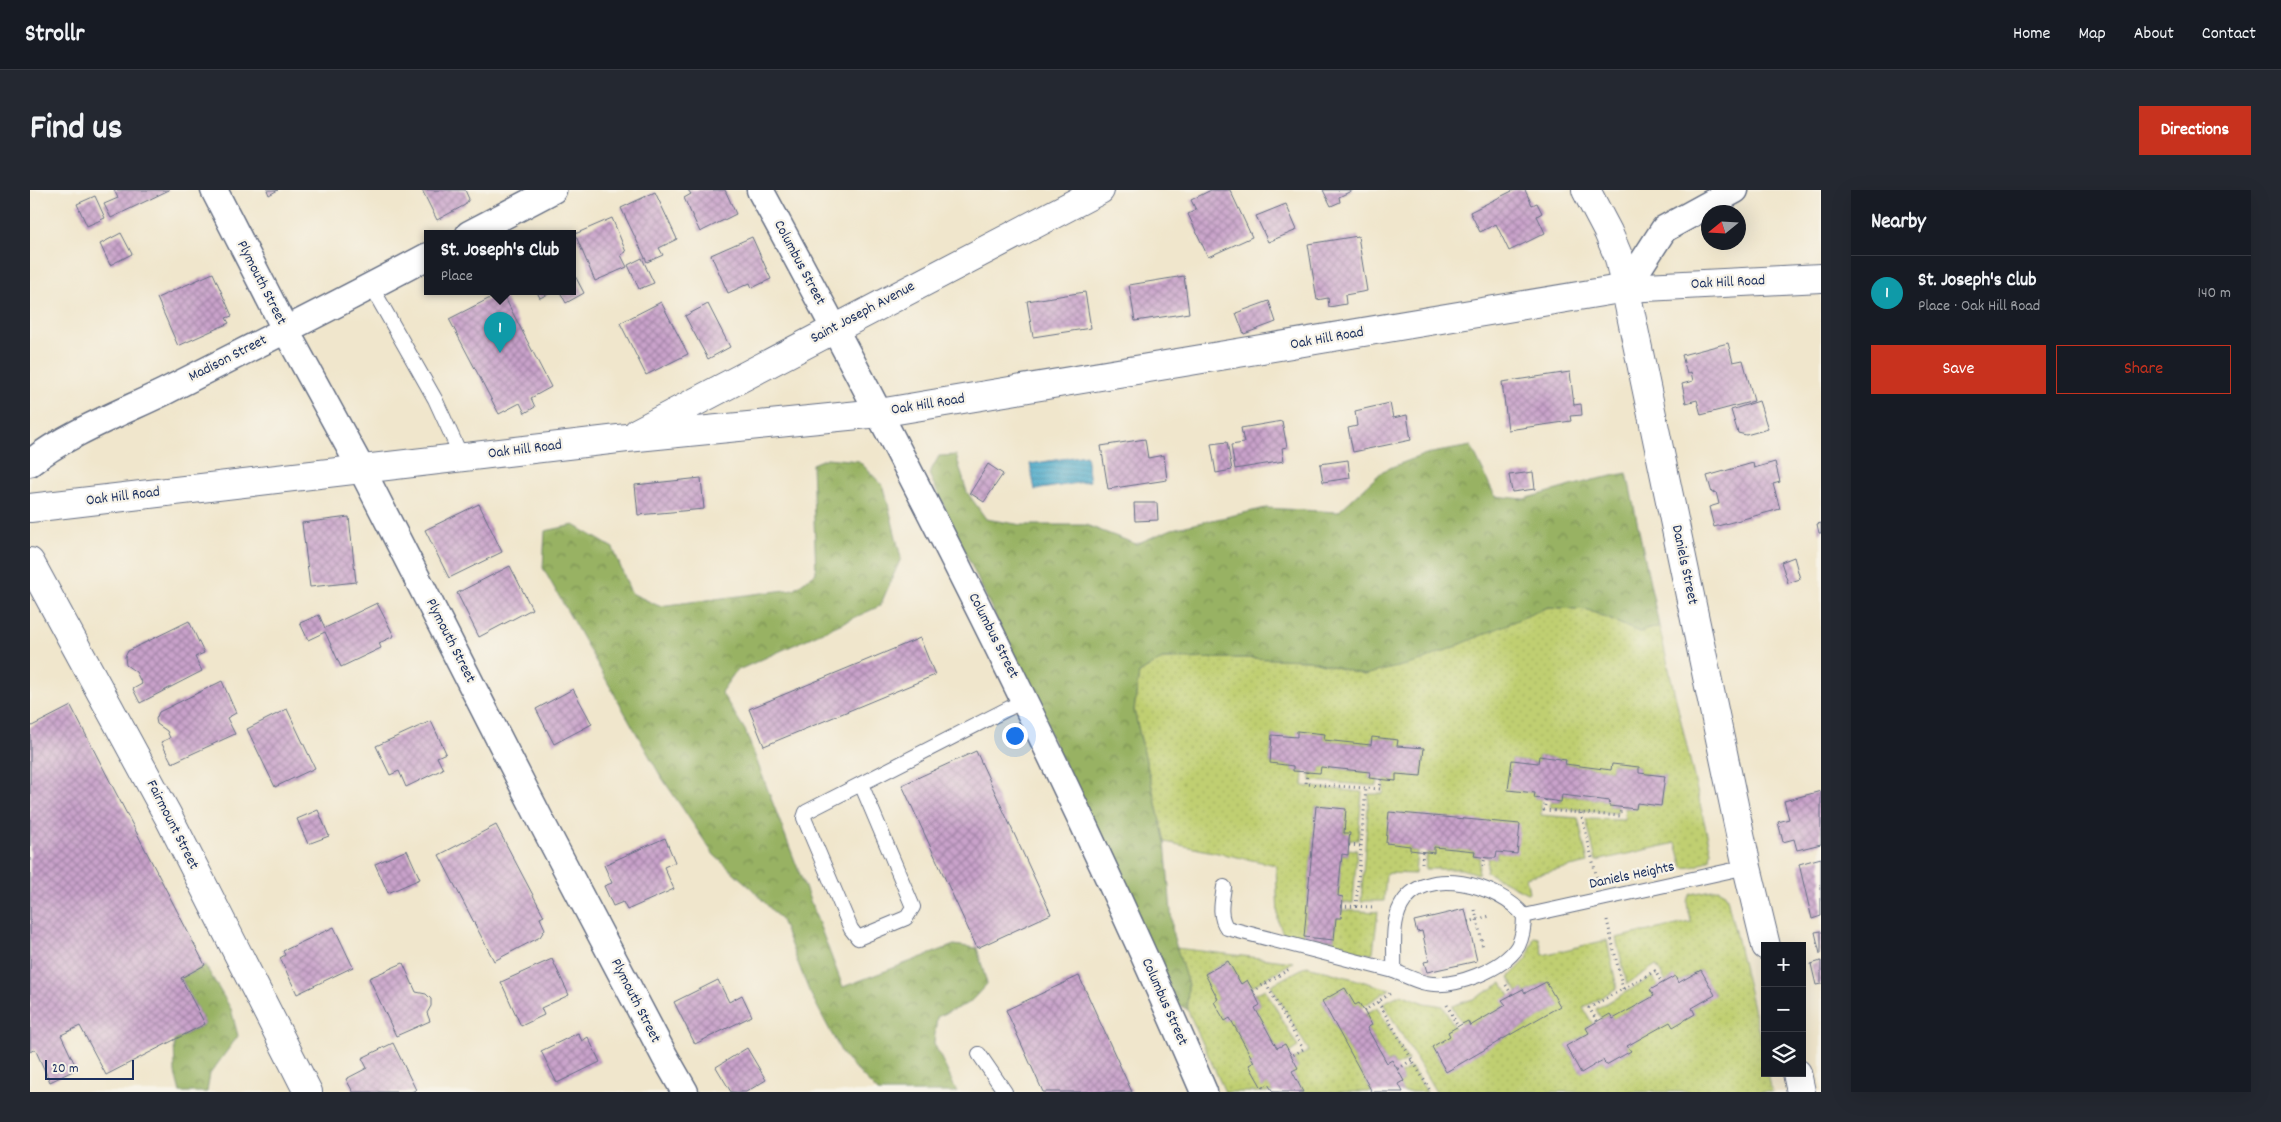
<!DOCTYPE html>
<meta charset="utf-8">
<style>
:root{--surface:#171b24;--page:#242831;--text:#f1f3f6;--muted:#9ea1a6;--line:#363941;--accent:#c8321e}
body{margin:0;font-family:Dekko,sans-serif;background:var(--page);color:var(--text)}
.controls{position:absolute;right:15px;bottom:15px;display:grid;overflow:hidden;border-radius:0px;box-shadow:0 5px 20px #0002}
.controls button{width:45px;height:45px;display:grid;place-items:center;padding:0;border:0;border-bottom:1px solid var(--line);background:var(--surface);color:var(--text);font:25px sans-serif}
.compass{position:absolute;left:1671px;top:15px;width:45px;height:45px;border-radius:50%;background:var(--surface);box-shadow:0 5px 20px #0002;rotate:252deg}
.scale{position:absolute;left:15px;bottom:12px;width:89px;box-sizing:border-box;padding-left:5px;border:2px solid #1b2f5e;border-top:0;font-size:14px;line-height:18px;white-space:nowrap;color:#1b2f5e;-webkit-text-stroke:4px #f7f3e8;paint-order:stroke}
.you{position:absolute;left:984px;top:545px;width:18px;height:18px;margin:-12px;border:4px solid #fff;border-radius:50%;background:#1a73e8;box-shadow:0 0 0 8px #1a73e833}
.badge{display:grid;place-items:center;width:32px;height:32px;border-radius:50%;background:var(--accent);color:#fff;font-size:16px;font-weight:700}
.pin{position:absolute;translate:-50% -41px;filter:drop-shadow(0 1px 2px #0008)}
.pin::after{content:'';position:absolute;top:26px;width:18px;height:15px;background:inherit;clip-path:polygon(0 0,100% 0,50% 100%)}
.popup{position:absolute;left:394px;top:40px;width:152px;height:65px;box-sizing:border-box;display:grid;place-content:center;border-radius:0px;background:var(--surface);filter:drop-shadow(0 1px 4px #0005);font-size:16px;white-space:nowrap;color:var(--muted)}
.popup b{font-size:19px;color:var(--text)}
.popup::after{content:'';position:absolute;left:50%;top:100%;margin-left:-10px;border:10px solid transparent;border-top-color:var(--surface)}
.list{margin:0;padding:0;list-style:none}
h2{display:flex;justify-content:space-between;align-items:center;height:65px;margin:0;padding:0 20px;font-size:21px}
h2 small{font-size:16px;font-weight:400;color:var(--muted)}
.list li{display:grid;grid-template-columns:32px 1fr auto;gap:15px;align-items:center;box-sizing:border-box;height:75px;padding:0 20px;border-top:1px solid var(--line)}
.list b{display:block;font-size:19px;white-space:nowrap}
.list p{margin:0;font-size:16px;white-space:nowrap;color:var(--muted)}
.list em{font-size:16px;font-style:normal;color:var(--muted)}
.actions{display:flex;gap:10px;padding:15px 20px}
.actions a{flex:1;padding:11px 0;border:1px solid var(--accent);border-radius:0px;text-align:center;font-size:18px;color:var(--accent)}
.actions .main{background:var(--accent);color:#fff}
.icon{flex:none;width:28px;height:28px;fill:none;stroke:currentColor;stroke-width:2;stroke-linecap:round;stroke-linejoin:round}
.map{position:relative;flex:none;width:1791px;height:902px;overflow:hidden;border-radius:0px}
header{display:flex;align-items:center;gap:30px;box-sizing:border-box;height:70px;padding:0 25px;background:var(--surface);border-bottom:1px solid var(--line)}
header strong{font-size:24px}
nav{display:flex;gap:28px;margin-inline-start:auto;font-size:18px}
.intro{display:flex;align-items:center;justify-content:space-between;box-sizing:border-box;height:120px;padding:0 30px}
h1{margin:0;font-size:35px}
.button{padding:12px 22px;border-radius:0px;background:var(--accent);color:#fff;font-size:18px;font-weight:700}
main{display:flex;gap:30px;padding:0 30px}
aside{flex:1;background:var(--surface);border-radius:0px;box-shadow:0 5px 20px #0002}
.map>svg:first-child{display:block}
.grass{fill:url(#grass-dots);stroke:#6e7f68}
.forest{fill:url(#forest-crowns);stroke:#5a7060}
.water{fill:url(#water-rules);stroke:#326c94}
.building{fill:url(#building-cross-hatch)}
.lines{fill:none;stroke-linecap:round;stroke-linejoin:round}
.lane-casing{stroke:#666f84;stroke-width:16}
.street-casing{stroke:#666f84;stroke-width:29}
.secondary-casing{stroke:#666f84;stroke-width:30}
.path{stroke:#666f84;stroke-width:3;stroke-dasharray:1 4;stroke-linecap:butt}
.lane{stroke:#fff;stroke-width:14}
.street{stroke:#fff;stroke-width:26}
.secondary{stroke:#fff;stroke-width:28}
.labels{text-anchor:middle;dominant-baseline:central;stroke-width:4.5;stroke-linejoin:round;paint-order:stroke}
.street-label{font-size:15px;fill:#1b2f5e;stroke:#f7f3e8}
</style>
<header>
<strong>Strollr</strong>
<nav><a>Home</a><a>Map</a><a>About</a><a>Contact</a></nav>
</header>
<div class="intro"><h1>Find us</h1><a class="button">Directions</a></div>
<main>
<div class="map">
<svg width="1791" height="902" viewBox="0 0 1791 902">
<defs>
<pattern id="grass-dots" width="8" height="8" patternUnits="userSpaceOnUse" patternTransform="scale(1.25)"><rect width="8" height="8" fill="#c0cf71"/><path d="M2 2h.1M6 6h.1" fill="none" stroke="#a4b264" stroke-width="1.8" stroke-linecap="round"/></pattern>
<pattern id="forest-crowns" width="20" height="18" patternUnits="userSpaceOnUse" patternTransform="scale(1.25)"><rect width="20" height="18" fill="#98b263"/><path d="M2 6a3 3 0 1 1 6 0M12 15a3 3 0 1 1 6 0" fill="none" stroke="#7b9155"/></pattern>
<pattern id="water-rules" width="6" height="5" patternUnits="userSpaceOnUse" patternTransform="scale(1.25)"><rect width="6" height="5" fill="#4aa9c9"/><path d="M0 2.5h6" fill="none" stroke="#3d8aa6"/></pattern>
<pattern id="building-cross-hatch" width="8" height="8" patternUnits="userSpaceOnUse" patternTransform="scale(1.25)"><rect width="8" height="8" fill="#c9a2ca"/><path d="M0 0l8 8M0 8l8-8" fill="none" stroke="#a284a7"/></pattern>
</defs>
<rect width="100%" height="100%" fill="#f7f3e8"/>
<filter id="ink" filterUnits="userSpaceOnUse"><feTurbulence type="fractalNoise" baseFrequency=".02" numOctaves="2"/><feDisplacementMap in="SourceGraphic" scale="10" xChannelSelector="R" yChannelSelector="G"/><feConvolveMatrix kernelMatrix="1 2 1 2 8 2 1 2 1" color-interpolation-filters="sRGB"/></filter>
<filter id="wash" filterUnits="userSpaceOnUse"><feTurbulence type="fractalNoise" baseFrequency=".0096" numOctaves="4" result="noise"/><feDisplacementMap in="SourceGraphic" scale="20" xChannelSelector="R" yChannelSelector="G"/><feGaussianBlur stdDeviation="1.12" result="paint"/><feColorMatrix in="noise" values="0 0 0 0 0 0 0 0 0 0 0 0 0 0 0 0 0 1.4 0 .05"/><feComposite in="paint" operator="in"/></filter>
<g filter="url(#wash)">
<rect width="100%" height="100%" fill="#f0e6cc"/>
<g class="grass">
<path d="M1518,417L1558,420L1609,442L1629,436L1681,661L1680,669C1673,674 1661,679 1653,677L1646,653L1566,671L1556,629L1594,630L1595,618L1606,619L1607,613L1631,616L1635,586L1609,583V577L1582,574L1581,580L1535,574L1536,570L1509,566L1508,573L1482,570L1479,599L1505,603L1504,608L1511,609V625L1548,628L1558,673L1496,687L1499,702L1497,703L1456,682L1458,668H1466L1467,662L1490,634L1380,656V660L1387,661L1385,684L1356,683L1354,711H1331L1339,604H1353L1355,590L1365,591L1366,584L1391,586L1394,558L1367,556L1368,550L1342,547L1341,555L1294,550L1295,544L1267,547L1242,545L1240,573L1263,576V581L1274,582L1273,596L1332,602L1328,650H1319L1320,644L1314,643L1316,619L1286,616L1274,747L1304,750L1306,728L1312,720L1348,722L1343,762L1341,764L1267,753L1253,744L1248,730L1246,675L1135,652L1104,520L1109,483L1132,469L1211,468L1279,470L1334,485Z"/>
<path d="M1291,577L1340,582L1339,588L1348,589L1347,596L1281,591V582L1290,583Z"/>
<path d="M1532,605L1580,611L1579,616L1588,617L1587,623L1520,617L1521,611L1531,612Z"/>
<path d="M1404,657L1445,661L1444,666H1450L1448,684L1431,679H1395L1397,662L1404,663Z"/>
<path d="M1318,659L1327,660L1323,713H1312L1308,706L1312,664L1318,665Z"/>
<path d="M1688,699L1694,702L1697,708L1735,868V883H1738L1742,902H1406L1353,813L1371,804L1395,813L1413,816L1425,839L1420,846L1402,857L1416,881L1530,816L1516,792L1495,803L1493,799L1487,802L1479,787L1497,769L1504,747L1509,748L1513,765L1577,750L1587,798L1553,818L1563,834L1556,838L1559,843L1536,856L1551,882L1573,870L1576,875L1600,861L1597,856L1640,832L1643,837L1665,824L1662,818L1685,804L1670,780L1648,793L1644,787L1636,792L1626,775L1597,794L1586,748L1661,732C1660,722 1653,711 1661,704Z"/>
<path d="M1146,758L1263,772L1221,797L1217,791L1211,794L1198,771L1175,784L1188,809L1184,812L1194,831L1200,828L1224,872L1219,875L1232,897L1238,894L1243,902H1195L1157,819L1158,795Z"/>
<path d="M1277,776L1360,799L1332,817L1329,813L1325,815L1315,798L1292,811L1342,902H1273L1262,881L1268,878L1264,870L1279,861L1241,795Z"/>
<path d="M1623,787L1628,796L1621,800L1624,806L1583,829L1580,824L1571,829L1566,819Z"/>
<path d="M1472,793L1480,806L1473,810L1476,815L1440,836L1437,831L1432,834L1422,816L1446,808Z"/>
<path d="M1235,799L1268,857L1259,863L1247,858L1225,818L1230,815L1225,804Z"/>
<path d="M1347,817L1378,870L1366,876L1362,870L1357,873L1337,838L1342,835L1336,824Z"/>
<path d="M1381,877L1397,902H1373L1369,894L1374,891L1370,884Z"/>
</g>
<g class="forest">
<path d="M1441,256L1465,306L1494,309L1563,290L1597,283L1629,436L1609,442L1558,420L1518,417L1389,472L1334,485L1279,470L1211,468L1132,469L1109,483L1104,520L1135,652L1143,745L1158,795L1157,819L1145,813L899,284L909,266L926,265L937,302L956,329L992,335H1056L1106,354L1142,339L1236,318L1308,322L1354,280L1396,264Z"/>
<path d="M797,268L829,271L854,297L871,368L850,416L706,481L691,502L715,540L813,797L924,755L947,758L957,794L939,813L907,827L904,853L927,902H848L814,867L779,801L751,730L722,699L684,665L630,585L513,378L515,341L544,335L583,358L601,403L629,416L764,399L786,383L782,274Z"/>
<path d="M175,775L201,819L208,846L180,884L177,902H150L145,883L144,851L175,834L151,788Z"/>
</g>
<path class="water" d="M1056,265L1060,291L1005,300L1000,274Z"/>
<g id="blocks">
<g class="building">
<path d="M84,0H139L81,28L74,14L88,8Z"/>
<path d="M237,0H248L239,5Z"/>
<path d="M392,0H435L439,9L435,15L407,30Z"/>
<path d="M658,0H695L706,24L670,42L654,8L661,4Z"/>
<path d="M1181,0H1200L1222,47L1178,67L1158,24L1166,20L1161,10Z"/>
<path d="M1293,0H1323L1309,7L1310,12L1301,16Z"/>
<path d="M1484,0H1495L1502,15L1507,13L1512,23L1507,26L1515,43L1479,61L1466,34L1450,42L1440,22Z"/>
<path d="M625,2L647,49L629,58L633,65L617,72L591,18Z"/>
<path d="M65,6L75,28L57,36L47,14Z"/>
<path d="M1256,14L1267,40L1238,52L1226,26Z"/>
<path d="M582,28L596,62L591,65L597,77L565,91L545,44Z"/>
<path d="M91,43L102,64L80,75L70,54Z"/>
<path d="M1328,46L1337,101L1315,105L1316,114L1299,117L1298,108L1287,110L1278,54Z"/>
<path d="M722,47L741,89L722,98L720,93L698,103L681,65Z"/>
<path d="M612,68L624,93L609,99L598,75Z"/>
<path d="M542,80L554,103L536,113L530,102H542Z"/>
<path d="M183,83L202,126L196,128L199,133L148,156L127,108Z"/>
<path d="M1154,86L1159,123L1105,131L1099,95Z"/>
<path d="M472,102L521,197L501,208L505,217L495,223L490,213L469,224L419,129Z"/>
<path d="M507,102H522L510,108Z"/>
<path d="M1055,102L1061,138L1003,147L997,111Z"/>
<path d="M1239,111L1246,132L1214,144L1206,123Z"/>
<path d="M631,112L658,164L616,185L590,133Z"/>
<path d="M678,114L700,157L678,169L655,126Z"/>
<path d="M1698,153L1703,172L1713,170L1724,211L1671,225L1667,210L1656,213L1652,194L1663,191L1661,182L1657,184L1652,165Z"/>
<path d="M1540,182L1544,215L1551,214L1552,225L1540,226L1541,231L1478,240L1472,192Z"/>
<path d="M1729,211L1738,239L1716,245L1708,243L1701,220Z"/>
<path d="M1360,213L1363,228L1377,225L1381,250L1323,262L1318,238L1327,236L1325,221Z"/>
<path d="M1252,231L1257,257L1252,258L1254,271L1205,279L1201,255L1214,253L1211,238Z"/>
<path d="M1115,249L1118,268L1134,265L1137,290L1078,299L1071,256Z"/>
<path d="M1197,252L1202,280L1186,283L1181,254Z"/>
<path d="M1318,270L1320,288L1293,292L1290,274Z"/>
<path d="M1745,272L1750,292L1743,294L1750,319L1684,337L1679,317L1689,314L1686,302L1682,303L1677,286L1723,273L1724,278Z"/>
<path d="M958,274L973,284L954,312L940,303Z"/>
<path d="M1503,282L1505,299L1482,302L1479,285Z"/>
<path d="M671,288L674,319L608,325L605,295Z"/>
<path d="M1104,313H1127L1128,330L1105,331Z"/>
<path d="M449,314L472,362L419,388L395,340Z"/>
<path d="M319,327L326,392L280,397L272,333Z"/>
<path d="M1791,333V343H1789L1787,334Z"/>
<path d="M1764,367L1770,389L1758,393L1751,372Z"/>
<path d="M480,376L502,419L449,447L427,403Z"/>
<path d="M347,413L364,446L349,453L351,458L311,477L295,442L278,450L270,433L289,425L295,438Z"/>
<path d="M159,431L174,463L165,467L172,481L110,513L103,499L112,494L106,482L96,475L95,467L98,461Z"/>
<path d="M890,448L905,485L734,556L719,519Z"/>
<path d="M192,491L206,523L197,528L205,544L142,573L131,552L140,548L137,541L127,534L126,529L129,522Z"/>
<path d="M543,499L562,534L524,554L506,519Z"/>
<path d="M41,516L175,775L151,788L175,834L76,885L50,836L31,845L47,879L20,892L5,859L0,862V537Z"/>
<path d="M257,519L285,578L245,597L217,539Z"/>
<path d="M401,531L416,563L407,567L413,579L376,597L369,581L360,585L346,556Z"/>
<path d="M1267,541L1295,544L1294,550L1341,555L1342,547L1368,550L1367,556L1394,558L1391,586L1366,584V591L1339,588L1340,582L1291,577L1290,583L1277,582L1263,581V576L1240,573L1242,545L1267,547Z"/>
<path d="M946,561L1021,724L947,758L872,595Z"/>
<path d="M1509,566L1536,570L1535,574L1581,580L1582,574L1609,577V583L1635,586L1631,616L1607,613L1606,619L1579,616L1580,611L1532,605L1531,612L1504,608L1505,603L1478,600L1482,570L1508,573Z"/>
<path d="M1791,601V654L1767,660L1764,649L1753,652L1748,632L1759,629L1754,611Z"/>
<path d="M1286,616L1316,619L1314,643H1320L1319,650L1318,665L1312,664L1308,706L1313,707L1312,720L1311,728H1306L1304,750L1274,747Z"/>
<path d="M288,620L299,646L278,654L267,629Z"/>
<path d="M1359,622L1490,634L1487,664L1467,662L1466,668H1458L1444,666L1445,661L1404,657V663L1397,662L1380,660V656L1356,653Z"/>
<path d="M466,635L514,726L510,728L515,739L510,747L464,771L409,665Z"/>
<path d="M635,648L645,672L634,677L644,699L597,720L593,712L583,716L574,696L582,693L574,675Z"/>
<path d="M377,660L390,689L358,703L345,674Z"/>
<path d="M1791,668V726L1782,729L1769,674Z"/>
<path d="M1435,719L1447,771L1397,782L1394,772L1399,771L1392,741L1387,742L1384,731Z"/>
<path d="M304,737L323,777L267,804L250,768L255,765L253,761Z"/>
<path d="M1791,741V764H1790L1785,742Z"/>
<path d="M522,769L539,805L511,818L514,825L491,836L471,792Z"/>
<path d="M1198,771L1211,794L1217,790L1221,797L1230,815L1225,818L1247,858L1255,854L1268,878L1262,881L1273,902H1243L1238,894L1232,898L1219,875L1224,872L1200,828L1195,831L1184,812L1188,809L1175,784Z"/>
<path d="M1791,771V794L1786,795L1781,774Z"/>
<path d="M373,773L386,802L396,804L401,809V816L397,823L400,831L366,846L339,788Z"/>
<path d="M1671,780L1685,805L1662,818L1665,824L1643,837L1640,832L1597,856L1601,861L1576,875L1573,870L1551,883L1536,856L1559,843L1556,838L1580,824L1583,829L1624,806L1620,800L1645,786L1648,793Z"/>
<path d="M1049,786L1102,902H1013L976,820Z"/>
<path d="M688,790L699,812L712,805L722,826L665,854L644,812Z"/>
<path d="M1516,792L1530,816L1416,882L1402,857L1420,846L1418,842L1432,834L1438,831L1440,836L1476,815L1472,810L1493,799L1495,803Z"/>
<path d="M1315,798L1325,815L1329,813L1334,821L1342,835L1337,838L1357,873L1362,870L1374,891L1369,894L1373,902H1342L1292,811Z"/>
<path d="M548,843L552,851L558,847L570,872L527,893L511,861Z"/>
<path d="M363,853L386,900L381,902H323L316,889L337,878L332,868Z"/>
<path d="M717,858L736,890L716,902H701L686,877Z"/>
</g>
</g>
</g>
<g filter="url(#ink)">
<use href="#blocks" fill-opacity="0" stroke="#666f84" stroke-width="1"/>
<g class="lines">
<g class="lane-casing">
<g id="lane">
<path d="M341,96L405,209L432,268"/>
<path d="M831,594L883,717L876,728L828,748L821,739L774,628L776,622L995,510"/>
<path d="M1194,697C1192,711 1188,726 1197,738L1364,781"/>
<path d="M1494,726C1494,736 1493,746 1488,756C1473,780 1423,799 1396,793C1385,791 1374,785 1364,781C1365,760 1361,734 1371,716C1393,673 1471,695 1494,726L1717,677"/>
<path d="M949,864L975,902"/>
</g>
</g>
<g class="street-casing">
<g id="street">
<path d="M184,0L256,141L332,280L512,633L635,867L655,902"/>
<path d="M730,0C890,294 1042,594 1174,902"/>
<path d="M439,44L523,0"/>
<path d="M1596,98L1634,39L1705,0"/>
<path d="M0,273C34,245 93,222 134,202C222,157 310,113 398,66"/>
</g>
</g>
<g class="secondary-casing">
<g id="secondary">
<path d="M1556,0L1578,42L1589,68L1717,677L1736,756"/>
<path d="M608,242L1070,0"/>
<path d="M0,318L597,248L849,223L1596,98L1791,88"/>
<path d="M0,372L138,626L278,902"/>
<path d="M1767,883L1771,902"/>
</g>
</g>
<g class="path">
<path d="M1277,582L1276,594L1350,599L1351,589"/>
<path d="M1516,610L1514,620L1590,626L1591,617"/>
<path d="M1551,623L1567,688"/>
<path d="M1319,655L1331,656"/>
<path d="M1392,673L1393,661"/>
<path d="M1453,676L1455,667"/>
<path d="M1311,716L1346,717"/>
<path d="M1326,716L1336,598"/>
<path d="M1445,720L1453,758"/>
<path d="M1577,730L1593,799"/>
<path d="M1438,732L1460,726"/>
<path d="M1236,794L1273,859L1261,866"/>
<path d="M1476,795L1482,805"/>
<path d="M1223,801L1261,778"/>
<path d="M1348,812L1401,902"/>
<path d="M1417,815L1428,837"/>
<path d="M1334,821L1361,803"/>
<path d="M1567,831L1559,818L1625,781L1632,793"/>
<path d="M1368,879L1382,870"/>
</g>
<use href="#lane" class="lane"/>
<use href="#street" class="street"/>
<use href="#secondary" class="secondary"/>
</g>
</g>
<g class="labels">
<g class="street-label">
<text transform="translate(769 73) rotate(62)">Columbus Street</text>
<text transform="translate(231 93) rotate(63)">Plymouth Street</text>
<text transform="translate(1698 93) rotate(-3)">Oak Hill Road</text>
<text transform="translate(833 123) rotate(-28)">Saint Joseph Avenue</text>
<text transform="translate(1297 149) rotate(-10)">Oak Hill Road</text>
<text transform="translate(198 169) rotate(-27)">Madison Street</text>
<text transform="translate(898 215) rotate(-9)">Oak Hill Road</text>
<text transform="translate(495 260) rotate(-7)">Oak Hill Road</text>
<text transform="translate(93 307) rotate(-7)">Oak Hill Road</text>
<text transform="translate(1654 375) rotate(78)">Daniels Street</text>
<text transform="translate(963 446) rotate(63)">Columbus Street</text>
<text transform="translate(420 451) rotate(63)">Plymouth Street</text>
<text transform="translate(142 635) rotate(63)">Fairmount Street</text>
<text transform="translate(1602 686) rotate(-12)">Daniels Heights</text>
<text transform="translate(605 811) rotate(63)">Plymouth Street</text>
<text transform="translate(1134 812) rotate(66)">Columbus Street</text>
</g>
</g>
</svg>
<div class="controls">
<button>+</button>
<button>−</button>
<button><svg class="icon" aria-label="layers" viewBox="0 0 24 24"><path d="M12 4l9 5-9 5-9-5zM3 14l9 5 9-5"/></svg></button>
</div>
<svg class="compass" viewBox="-18 -18 36 36"><path d="M0-13l5 13h-10z" fill="#e53935"/><path d="M0 13l5-13h-10z" fill="#9ea1a6"/></svg>
<div class="scale">20 m</div>
<div class="you"></div>
<div class="pin badge" style="left:470px;top:163px;background:#0f9aa8">1</div>
<div class="popup"><b>St. Joseph's Club</b>Place</div>
</div>
<aside>
<h2>Nearby<small></small></h2>
<ul class="list">
<li><span class="badge" style="background:#0f9aa8">1</span><div><b>St. Joseph's Club</b><p>Place · Oak Hill Road</p></div><em>140 m</em></li>
</ul>
<div class="actions"><a class="main">Save</a><a>Share</a></div>
</aside>
</main>
